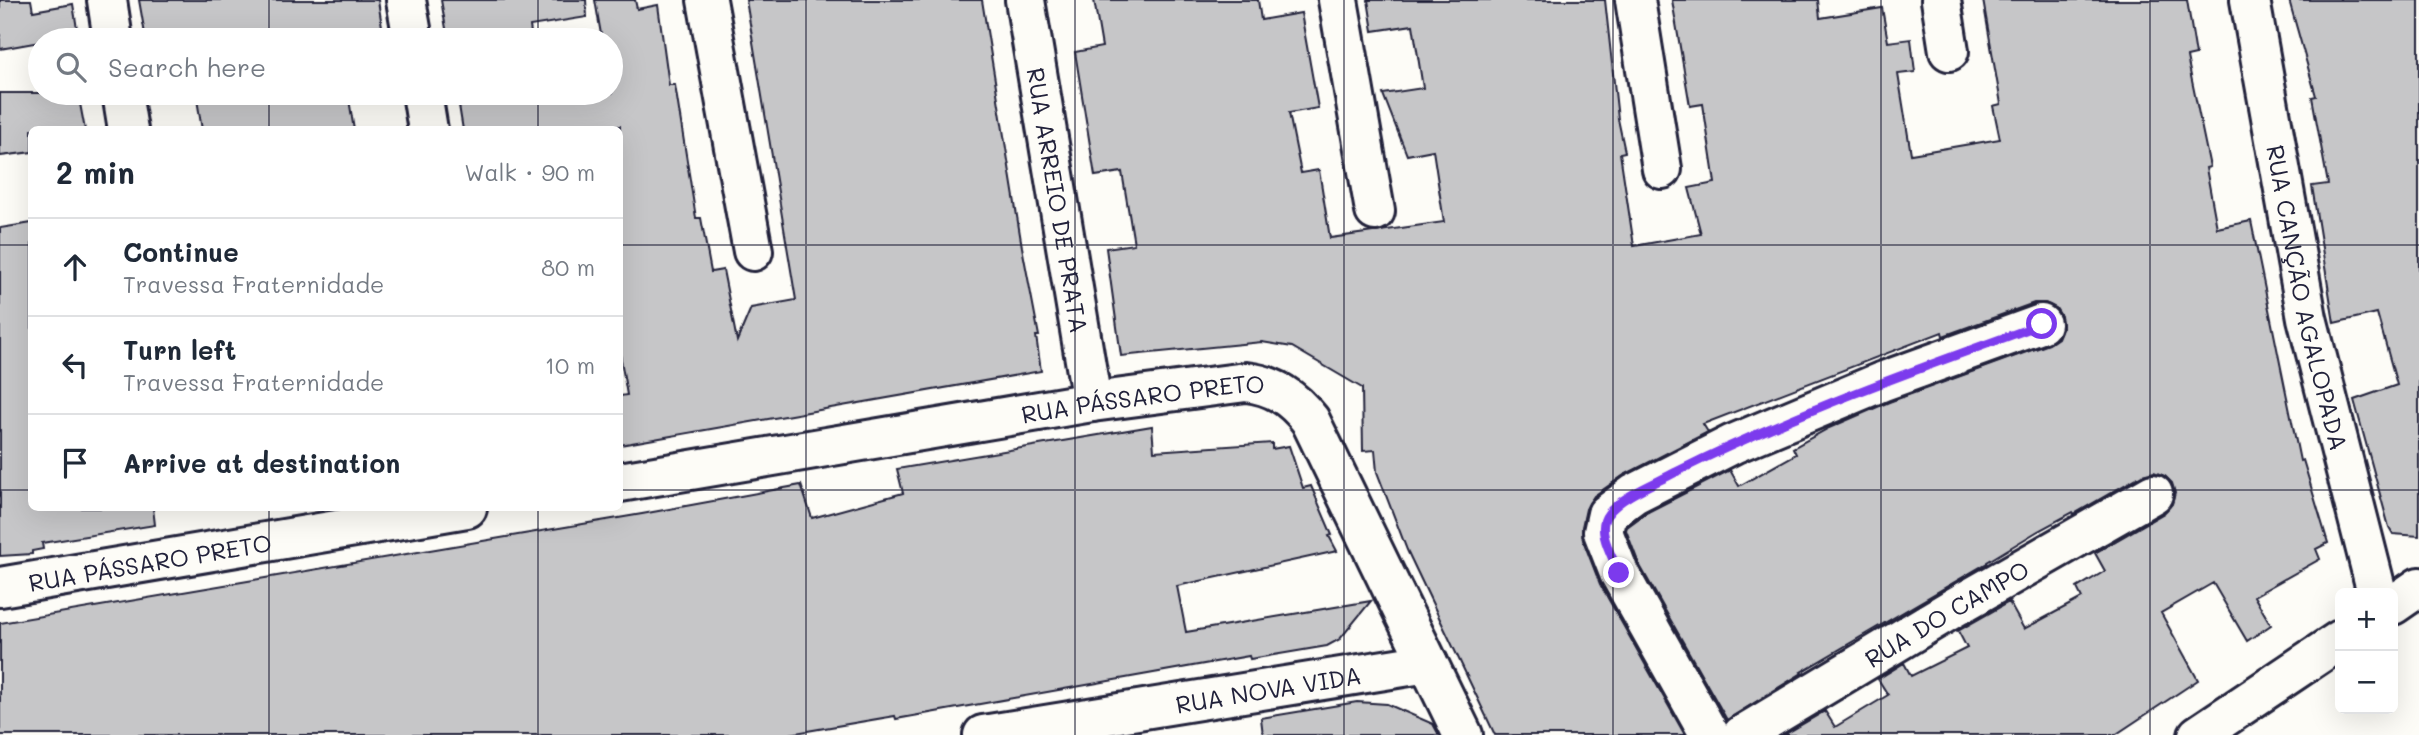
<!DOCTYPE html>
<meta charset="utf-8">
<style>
:root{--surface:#fff;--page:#f2f2f3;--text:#1f2937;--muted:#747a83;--line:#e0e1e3}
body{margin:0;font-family:Mali,sans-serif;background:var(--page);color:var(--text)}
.controls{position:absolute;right:21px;bottom:21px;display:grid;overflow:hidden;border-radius:10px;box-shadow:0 7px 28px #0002}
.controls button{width:63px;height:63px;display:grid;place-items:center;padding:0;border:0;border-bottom:2px solid var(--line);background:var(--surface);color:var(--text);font:35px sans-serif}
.stop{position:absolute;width:21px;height:21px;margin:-16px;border:5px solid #7c3aed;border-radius:50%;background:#fff}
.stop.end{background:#7c3aed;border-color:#fff;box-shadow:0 2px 7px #0008}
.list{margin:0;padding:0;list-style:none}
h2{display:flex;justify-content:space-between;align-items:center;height:91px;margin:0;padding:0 28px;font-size:30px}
h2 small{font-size:23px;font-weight:400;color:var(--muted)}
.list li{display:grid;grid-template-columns:46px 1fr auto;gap:21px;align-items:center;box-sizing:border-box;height:98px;padding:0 28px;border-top:2px solid var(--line)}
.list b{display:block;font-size:26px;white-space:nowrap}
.list p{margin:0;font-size:23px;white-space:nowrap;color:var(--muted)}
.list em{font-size:23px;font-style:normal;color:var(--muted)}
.icon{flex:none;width:38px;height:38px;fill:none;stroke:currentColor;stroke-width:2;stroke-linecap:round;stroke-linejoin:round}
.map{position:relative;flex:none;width:2419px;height:735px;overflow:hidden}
.search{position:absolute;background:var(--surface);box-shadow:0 7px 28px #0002;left:28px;top:28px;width:595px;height:77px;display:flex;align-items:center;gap:18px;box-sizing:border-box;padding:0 24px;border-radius:38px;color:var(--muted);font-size:26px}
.panel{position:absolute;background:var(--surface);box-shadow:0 7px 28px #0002;left:28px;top:126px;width:595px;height:385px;border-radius:10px}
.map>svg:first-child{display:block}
.building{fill:#c6c6c8;stroke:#22223b;stroke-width:2}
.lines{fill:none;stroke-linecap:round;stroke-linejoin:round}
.minor-casing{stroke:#22223b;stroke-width:44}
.minor{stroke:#fdfcf7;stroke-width:38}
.route{stroke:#7c3aed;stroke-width:9}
.grid{fill:none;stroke:#22223b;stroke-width:2;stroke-opacity:0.55}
.labels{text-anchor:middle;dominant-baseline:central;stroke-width:6;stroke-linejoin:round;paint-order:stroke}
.street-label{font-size:24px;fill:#22223b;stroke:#fdfcf7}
</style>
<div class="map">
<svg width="2419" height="735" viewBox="0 0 2419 735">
<rect width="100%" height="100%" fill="#fdfcf7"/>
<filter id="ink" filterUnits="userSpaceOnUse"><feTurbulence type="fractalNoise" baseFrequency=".0143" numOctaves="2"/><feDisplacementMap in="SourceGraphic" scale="14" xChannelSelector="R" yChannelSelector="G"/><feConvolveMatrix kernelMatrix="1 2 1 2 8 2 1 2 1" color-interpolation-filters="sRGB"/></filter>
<g filter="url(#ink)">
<g class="building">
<path d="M0,0H31L33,11L73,4L78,35L40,40V42L0,49Z"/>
<path d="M139,0H378L384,40H146Z"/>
<path d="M441,0H586L587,17L530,26L532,40H448Z"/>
<path d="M595,0H635L637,9L658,5L669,85H675L696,218H701L711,272L723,270L737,341L751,308L796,300L746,0H982L1022,247L1039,336H1036L1041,371L620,445V396L627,395L620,354V126L598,130H463L457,93H612L611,40H602Z"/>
<path d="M1094,0H1258L1261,20L1301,13L1318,108L1289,113L1301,173L1319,170L1330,238L1444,222L1433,150L1407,155L1383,94L1423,88L1413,25L1373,31L1368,0H1605L1618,119L1625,152L1620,153L1634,246L1701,234L1689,188L1715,183L1703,104L1690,106L1672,0H1818L1820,18L1882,8L1888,42L1911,39L1915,72L1898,74L1911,154L2000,139L1993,106L2001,104L1983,0H2187L2196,55L2187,57L2210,167L2206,168L2217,228L2251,221L2300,461L2303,460L2328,543L2316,549L2320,559L2254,596L2271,625L2247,641L2213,583L2161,613L2198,680L2115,735H1784L1825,711L1835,727L1888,695L1878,679L1904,663L1911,676L1967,648L1958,631L2009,602L2024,629L2082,598L2077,588L2105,571L2095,553L2164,513L2172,504L2175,493L2172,483L2165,476L2154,472L2142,475L2074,514L2073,512L2038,531L1987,562V563L1801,672L1802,673L1727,720L1639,564L1626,530L1627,527L1646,513L1730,470L1739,486L1796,454L1793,448L1829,428L1889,402L2049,344L2058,338L2062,328L2061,316L2056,308L2045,303H2034L1943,336L1942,332L1703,424L1708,432L1624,475L1594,496L1586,509L1582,527L1583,540L1600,584L1685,735H1495L1407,550L1377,472L1375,450L1363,451L1362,388L1292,347L1262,342L1121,356L1106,248L1134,244L1122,172L1095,176L1075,52L1102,47Z"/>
<path d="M2289,0H2419V536L2393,534L2389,527L2354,400L2397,385L2377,313L2334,323L2312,186L2328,184L2312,97L2316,96Z"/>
<path d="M0,93H78L85,130H32V152L0,156Z"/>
<path d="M196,93H348L354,130H202Z"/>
<path d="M32,223V508H153L155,525L42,543L43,549L32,551V554L0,556V228Z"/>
<path d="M1152,426L1154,451L1272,443V449L1289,446L1303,488L1311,486L1332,535L1329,536L1337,551L1177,586L1186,632L1371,601L1340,639L1327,646L1250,659L1249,656L896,719L895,716L784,735H0V623L642,514L801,485L812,518L903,493L897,469Z"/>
<path d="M1357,702L1387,704L1433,724L1439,735H1263L1261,718Z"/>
</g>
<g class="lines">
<g class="minor-casing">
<g id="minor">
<path d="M107,0L113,40"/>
<path d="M406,0L413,40"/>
<path d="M707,0L753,251"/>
<path id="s1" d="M1025,0L1092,402"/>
<path d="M1338,0L1375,211"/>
<path d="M1635,0L1662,169"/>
<path d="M1941,0L1949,51"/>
<path id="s2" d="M2250,0L2307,318L2377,593"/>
<path d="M122,93L128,130"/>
<path d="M422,93L428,130"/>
<path id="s3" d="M620,482L1092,402L1246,382C1274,385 1293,398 1310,420L1463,735"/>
<path id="s4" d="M0,587L467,508"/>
<path d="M2393,605L2419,587"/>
<path id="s5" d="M983,735L1428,663"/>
<path d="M1710,735L1619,573L1603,532L1607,514L1634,494L1733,444L1881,382L2041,324"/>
<path id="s6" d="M1742,735L1955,607L2153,494"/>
<path d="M2198,735L2340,640"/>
</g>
</g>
<use href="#minor" class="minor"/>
</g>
</g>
<g class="lines" filter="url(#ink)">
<path class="route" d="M1619,573C1613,557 1595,530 1608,514C1621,496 1656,483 1676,472C1794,413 1917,369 2042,324"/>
</g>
<path class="grid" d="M269,0V40M538,0V40M806,0V735M1075,0V735M1344,0V735M1613,0V735M1881,0V735M2150,0V735M269,93V130M538,93V130M0,245H32M620,245H2419M0,490H32M620,490H2419M269,508V735M538,508V735"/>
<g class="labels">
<g class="street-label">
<text stroke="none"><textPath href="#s1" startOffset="203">RUA ARREIO DE PRATA</textPath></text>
<text stroke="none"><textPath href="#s2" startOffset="303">RUA CANÇÃO AGALOPADA</textPath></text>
<text stroke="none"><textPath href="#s3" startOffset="530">RUA PÁSSARO PRETO</textPath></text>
<text stroke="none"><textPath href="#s4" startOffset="152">RUA PÁSSARO PRETO</textPath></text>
<text stroke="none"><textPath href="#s6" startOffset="238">RUA DO CAMPO</textPath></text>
<text stroke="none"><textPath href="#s5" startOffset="289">RUA NOVA VIDA</textPath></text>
</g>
</g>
</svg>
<div class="controls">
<button>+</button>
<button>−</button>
</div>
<div class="stop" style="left:2042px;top:324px"></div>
<div class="stop end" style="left:1619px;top:573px"></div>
<div class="search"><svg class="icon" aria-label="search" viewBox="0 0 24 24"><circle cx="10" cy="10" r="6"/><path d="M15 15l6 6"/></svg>Search here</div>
<section class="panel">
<h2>2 min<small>Walk · 90 m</small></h2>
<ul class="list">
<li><svg class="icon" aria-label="ahead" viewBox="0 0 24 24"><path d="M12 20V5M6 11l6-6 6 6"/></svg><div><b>Continue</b><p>Travessa Fraternidade</p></div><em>80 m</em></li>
<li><svg class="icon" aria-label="left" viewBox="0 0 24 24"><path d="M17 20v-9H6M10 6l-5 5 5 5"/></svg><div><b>Turn left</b><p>Travessa Fraternidade</p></div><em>10 m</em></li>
<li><svg class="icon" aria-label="arrive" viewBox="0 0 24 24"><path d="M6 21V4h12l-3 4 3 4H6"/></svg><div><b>Arrive at destination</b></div></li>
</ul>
</section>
</div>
